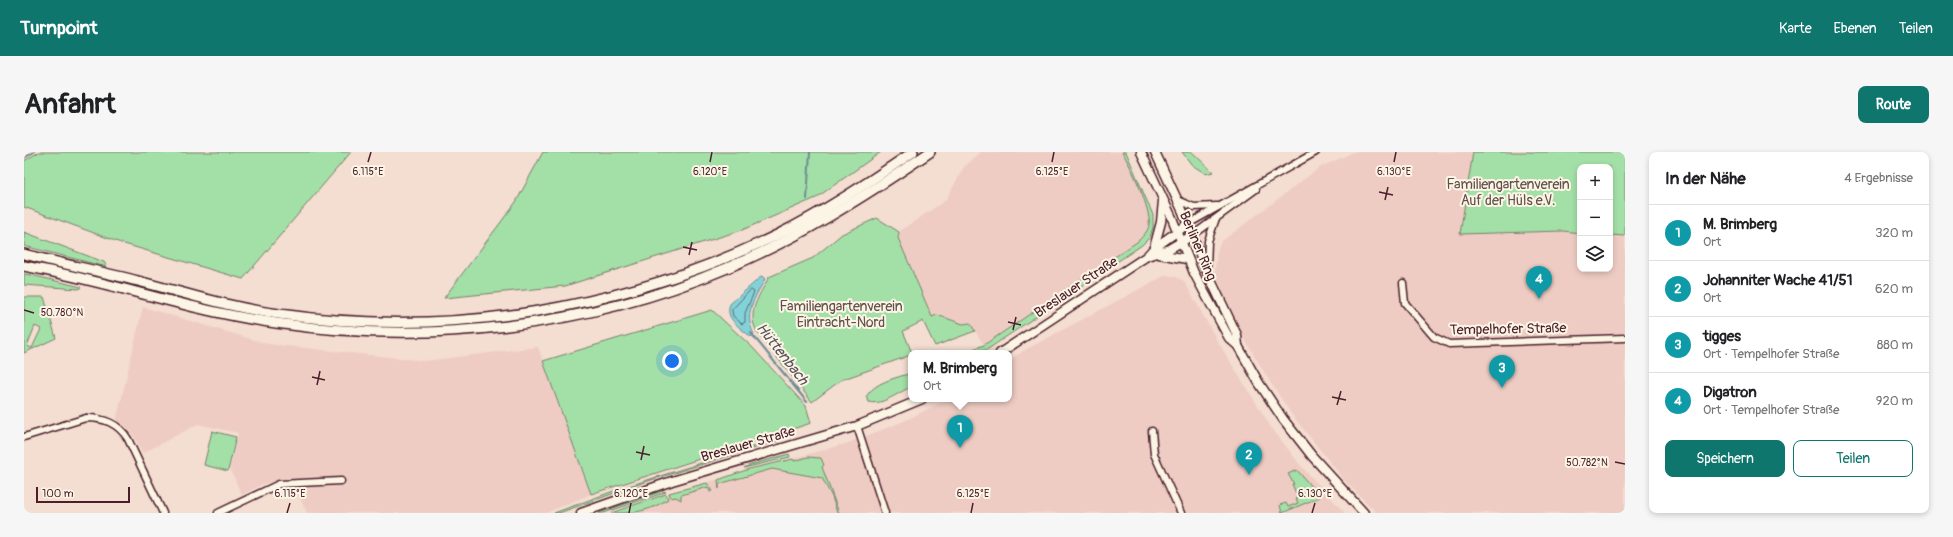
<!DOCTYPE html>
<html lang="de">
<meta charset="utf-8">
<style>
:root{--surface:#fff;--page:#f6f6f6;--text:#202124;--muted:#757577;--line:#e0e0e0;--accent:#0f766e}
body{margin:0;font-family:Pangolin,sans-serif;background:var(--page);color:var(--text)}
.controls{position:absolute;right:12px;top:12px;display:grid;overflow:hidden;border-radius:8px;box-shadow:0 2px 6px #0003}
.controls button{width:36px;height:36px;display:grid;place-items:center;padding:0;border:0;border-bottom:1px solid var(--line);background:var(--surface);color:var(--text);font:20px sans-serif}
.scale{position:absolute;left:12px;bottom:10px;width:94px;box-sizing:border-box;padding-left:4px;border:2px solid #4a1f2b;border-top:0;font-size:11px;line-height:14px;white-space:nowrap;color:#4a1f2b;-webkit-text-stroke:3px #fcf5e5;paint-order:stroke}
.you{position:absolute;left:648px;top:209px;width:14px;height:14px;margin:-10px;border:3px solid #fff;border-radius:50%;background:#1a73e8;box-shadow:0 0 0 6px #1a73e833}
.badge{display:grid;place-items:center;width:26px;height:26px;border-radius:50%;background:var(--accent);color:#fff;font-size:13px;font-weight:700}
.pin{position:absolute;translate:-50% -33px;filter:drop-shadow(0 1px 2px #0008)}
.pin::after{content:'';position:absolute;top:21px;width:14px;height:12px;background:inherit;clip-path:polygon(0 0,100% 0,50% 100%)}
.popup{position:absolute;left:884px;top:198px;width:104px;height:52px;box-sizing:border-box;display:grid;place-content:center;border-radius:8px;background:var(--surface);filter:drop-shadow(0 1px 3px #0005);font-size:13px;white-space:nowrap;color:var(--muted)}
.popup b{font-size:15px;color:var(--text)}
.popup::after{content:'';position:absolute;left:50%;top:100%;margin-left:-8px;border:8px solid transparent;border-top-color:var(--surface)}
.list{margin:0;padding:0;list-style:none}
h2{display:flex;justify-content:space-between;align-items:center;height:52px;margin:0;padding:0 16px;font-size:17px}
h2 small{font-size:13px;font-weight:400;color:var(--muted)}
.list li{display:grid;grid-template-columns:26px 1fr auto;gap:12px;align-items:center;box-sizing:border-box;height:56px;padding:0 16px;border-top:1px solid var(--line)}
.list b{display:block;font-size:15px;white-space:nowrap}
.list p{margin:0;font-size:13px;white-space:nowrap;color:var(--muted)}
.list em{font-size:13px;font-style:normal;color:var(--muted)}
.actions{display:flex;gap:8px;padding:12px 16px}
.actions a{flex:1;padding:9px 0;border:1px solid var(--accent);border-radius:8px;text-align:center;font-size:14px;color:var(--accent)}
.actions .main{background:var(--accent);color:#fff}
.icon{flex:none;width:22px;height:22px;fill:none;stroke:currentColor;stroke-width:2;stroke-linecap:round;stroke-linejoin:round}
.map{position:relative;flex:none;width:1601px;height:361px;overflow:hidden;border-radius:8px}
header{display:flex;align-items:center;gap:24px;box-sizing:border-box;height:56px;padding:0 20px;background:var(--accent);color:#fff}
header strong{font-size:19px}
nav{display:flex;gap:22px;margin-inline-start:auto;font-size:14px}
.intro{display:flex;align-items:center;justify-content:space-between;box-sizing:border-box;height:96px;padding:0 24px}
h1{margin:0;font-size:28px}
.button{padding:10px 18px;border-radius:8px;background:var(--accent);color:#fff;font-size:14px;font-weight:700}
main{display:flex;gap:24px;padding:0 24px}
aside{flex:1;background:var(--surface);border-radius:8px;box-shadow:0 2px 6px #0003}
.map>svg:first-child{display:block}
.built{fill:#eeccc3}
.green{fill:#a3e0a7;stroke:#768069;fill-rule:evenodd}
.water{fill:#82d3d9;stroke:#6c8b93}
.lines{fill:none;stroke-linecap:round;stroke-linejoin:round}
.shore{stroke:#606771;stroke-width:1}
.stream{stroke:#6c8b93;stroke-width:2}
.minor-casing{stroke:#4a1f2b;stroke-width:9}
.major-casing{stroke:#4a1f2b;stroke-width:11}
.highway-casing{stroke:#4a1f2b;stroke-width:12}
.minor{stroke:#fcf5e5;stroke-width:6}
.major{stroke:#fcf5e5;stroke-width:8}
.highway{stroke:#fcf5e5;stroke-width:9}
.ticks{fill:none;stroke:#4a1f2b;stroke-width:1.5}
.labels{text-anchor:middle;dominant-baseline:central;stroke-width:4;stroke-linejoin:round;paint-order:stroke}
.park-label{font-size:14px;fill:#604f4a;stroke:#fcf5e5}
.street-label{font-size:14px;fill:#4a1f2b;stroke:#fcf5e5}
.water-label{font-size:15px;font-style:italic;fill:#5b555f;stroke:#fcf5e5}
.ticks-label{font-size:10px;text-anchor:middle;fill:#4a1f2b;stroke:#fcf5e5;stroke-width:4;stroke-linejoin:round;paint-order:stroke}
</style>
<header>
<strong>Turnpoint</strong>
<nav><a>Karte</a><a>Ebenen</a><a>Teilen</a></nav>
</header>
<div class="intro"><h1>Anfahrt</h1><a class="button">Route</a></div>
<main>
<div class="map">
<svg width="1601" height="361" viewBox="0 0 1601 361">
<rect width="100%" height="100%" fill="#f4ddd1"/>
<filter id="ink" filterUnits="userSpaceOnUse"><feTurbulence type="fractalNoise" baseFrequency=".025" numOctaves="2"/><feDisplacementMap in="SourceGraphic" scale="8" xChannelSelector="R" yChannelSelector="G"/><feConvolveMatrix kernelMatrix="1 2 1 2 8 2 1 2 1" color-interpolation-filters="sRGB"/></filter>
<g filter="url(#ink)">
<g class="built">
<path d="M957,0H1098L1105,10L1125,61V72L1122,81L1113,90L960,193L946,171L939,172L913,163L908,165L874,86L875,80L922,48L940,15Z"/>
<path d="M1330,0H1449L1436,81L1539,79L1556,81V117H1586V83L1601,84V361H1353L1322,330L1268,263L1243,225L1217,181L1205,155L1191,120L1193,99L1197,90L1295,16Z"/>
<path d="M1142,123L1152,125L1160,129L1194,190L1247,275L1277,314L1321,361H589L645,341L824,291L878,270L924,247H985V208L1001,198Z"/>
<path d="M119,155L244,192L401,209L514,195L567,342L522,361H283L266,326L239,332L218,343L206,317L214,281L174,272L119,301L107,280L92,270Z"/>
</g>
<g class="green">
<path d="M15,0H327L219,127L97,91L0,55V9Z"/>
<path d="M519,0H857L792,46L718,78L541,134L420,146L492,50Z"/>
<path d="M1098,0H1102L1129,63V75L1126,85L1118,93L964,197L955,201H939L960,193L1113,90C1118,85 1124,80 1125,73C1128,59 1106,12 1098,0Z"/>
<path d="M1158,0H1168L1189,20L1182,22L1168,13Z"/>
<path d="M1449,0H1601V84L1586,83V15H1556V81L1539,79L1436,82Z"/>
<path d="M853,66L875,80L874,86L908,165L913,163L939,172L946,171L951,179L911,194L899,169L879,179L888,201L887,203L817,228L788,250L733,180C722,160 736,143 745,125L789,106L818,82Z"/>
<path d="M0,80L80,110L83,115L0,94Z"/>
<path d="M0,122L7,123L57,135L55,137L0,133Z"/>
<path d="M0,145H20L32,186L0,201ZM11,174L17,177L8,196L3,194Z"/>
<path d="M688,158L728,195L782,254L787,271L567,342L519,209Z"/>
<path d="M887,221V235C875,240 858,254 845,250L842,245C850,230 872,226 887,221Z"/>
<path d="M188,279L212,285L204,319L180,313Z"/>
<path d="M769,282L760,287L624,329L535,361H530L595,337Z"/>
<path d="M765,302L766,305L720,316L726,313Z"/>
<path d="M784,305L797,306L800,313L798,315L815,361H813L808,345L798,326L748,317L695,332V337L694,328L725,317L769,307L770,309Z"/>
<path d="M1273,318L1296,345L1258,361L1256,353L1262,351L1264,355L1274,351L1272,347L1274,346L1268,332H1270L1264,322Z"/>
<path d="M683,331L689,339L686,340L684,335L657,343V348L652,345L647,346L645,341Z"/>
<path d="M638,339L642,340L580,361H575Z"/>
<path d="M642,342L644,347C624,360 611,361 587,361Z"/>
</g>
<path class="water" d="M738,124L741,127C731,146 719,161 730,182L727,185C717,176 700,167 706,152Z"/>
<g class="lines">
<path class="shore" d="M727,138L730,140L721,161V170L718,172L709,164L708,158Z"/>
<g class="stream">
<path d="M0,6L10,0"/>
<path d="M783,47L786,0"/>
<path d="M727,181L783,250"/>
</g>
<g class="minor-casing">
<g id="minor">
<path d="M1154,48L1170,55L1193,54"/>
<path d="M1164,72L1292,0"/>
<path d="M1169,83L1232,37"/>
<path d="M1183,116L1184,89L1191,69"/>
<path d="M1379,131L1381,151L1410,185L1425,192L1601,186"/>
<path d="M833,274L861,361"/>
<path d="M1128,279L1130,302L1157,361"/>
<path d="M0,285L62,266C80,266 94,271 104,287L139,361"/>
<path d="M194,361L255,332L317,329"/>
</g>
</g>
<g class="major-casing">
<g id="major">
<path d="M1117,0L1148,66L1170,121L1205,186L1214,194L1235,231L1259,267L1288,304L1340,361"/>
<path d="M1131,0L1159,60L1183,120L1213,183L1214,194"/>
<path d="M1130,96L1137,70L1139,49"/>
<path d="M1135,102L1163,107"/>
<path d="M1123,104L1145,97L1169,83"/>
<path d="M976,201L1123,104L1130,96L1164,72"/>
<path d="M557,361L648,329L833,274L898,247"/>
</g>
</g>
<g class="highway-casing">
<g id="highway">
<path d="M0,102C38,112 76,119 114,129C161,141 208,156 255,162C426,186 598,158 753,83C800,60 845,30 889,0"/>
<path d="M0,114C85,129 166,159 252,171C402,193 563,176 703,116C775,86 841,44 906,0"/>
</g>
</g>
<use href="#minor" class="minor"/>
<use href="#major" class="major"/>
<use href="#highway" class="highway"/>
</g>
</g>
<path class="ticks" d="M344,10L347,0M686,10L688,0M1028,10L1030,0M1370,10L1372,0M1355,40L1369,43M1361,48L1364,35M659,95L673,98M665,103L668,90M0,158L10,161M984,170L997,173M989,178L992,165M288,225L301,228M293,233L296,219M1308,245L1322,248M1313,253L1317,239M612,300L626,303M617,308L620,294M1591,310L1601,312M263,361L266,351M605,361L607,351M947,361L949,351M1288,361L1291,351"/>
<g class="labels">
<g class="park-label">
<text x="1484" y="32">Familiengartenverein<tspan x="1484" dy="16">Auf der Hüls e.V.</tspan></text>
<text x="817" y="154">Familiengartenverein<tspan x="817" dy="16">Eintracht-Nord</tspan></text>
</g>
<g class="street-label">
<text transform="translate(1174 94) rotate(67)">Berliner Ring</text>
<text transform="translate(1052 135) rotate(-34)">Breslauer Straße</text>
<text transform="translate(1484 177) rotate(-1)">Tempelhofer Straße</text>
<text transform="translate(724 292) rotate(-16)">Breslauer Straße</text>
</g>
<g class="water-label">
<text transform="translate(758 202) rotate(52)">Hüttenbach</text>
</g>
</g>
<g class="ticks-label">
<text x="344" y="23">6.115°E</text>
<text x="686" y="23">6.120°E</text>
<text x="1028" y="23">6.125°E</text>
<text x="1370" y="23">6.130°E</text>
<text x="38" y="164">50.780°N</text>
<text x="1563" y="314">50.782°N</text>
<text x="266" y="345">6.115°E</text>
<text x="607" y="345">6.120°E</text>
<text x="949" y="345">6.125°E</text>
<text x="1291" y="345">6.130°E</text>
</g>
</svg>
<div class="controls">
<button>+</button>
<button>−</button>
<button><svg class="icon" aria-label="layers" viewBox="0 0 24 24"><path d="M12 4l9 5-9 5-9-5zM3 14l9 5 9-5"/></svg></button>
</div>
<div class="scale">100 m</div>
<div class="you"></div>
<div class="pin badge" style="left:936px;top:296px;background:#0f9aa8">1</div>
<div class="popup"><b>M. Brimberg</b>Ort</div>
<div class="pin badge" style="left:1225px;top:323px;background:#0f9aa8">2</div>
<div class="pin badge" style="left:1478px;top:236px;background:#0f9aa8">3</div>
<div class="pin badge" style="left:1515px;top:147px;background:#0f9aa8">4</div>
</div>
<aside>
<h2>In der Nähe<small>4 Ergebnisse</small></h2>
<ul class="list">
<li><span class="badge" style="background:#0f9aa8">1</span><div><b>M. Brimberg</b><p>Ort</p></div><em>320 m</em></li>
<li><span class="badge" style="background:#0f9aa8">2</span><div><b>Johanniter Wache 41/51</b><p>Ort</p></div><em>620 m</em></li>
<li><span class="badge" style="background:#0f9aa8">3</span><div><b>tigges</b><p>Ort · Tempelhofer Straße</p></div><em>880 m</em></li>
<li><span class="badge" style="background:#0f9aa8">4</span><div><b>Digatron</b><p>Ort · Tempelhofer Straße</p></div><em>920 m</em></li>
</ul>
<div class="actions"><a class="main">Speichern</a><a>Teilen</a></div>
</aside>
</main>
